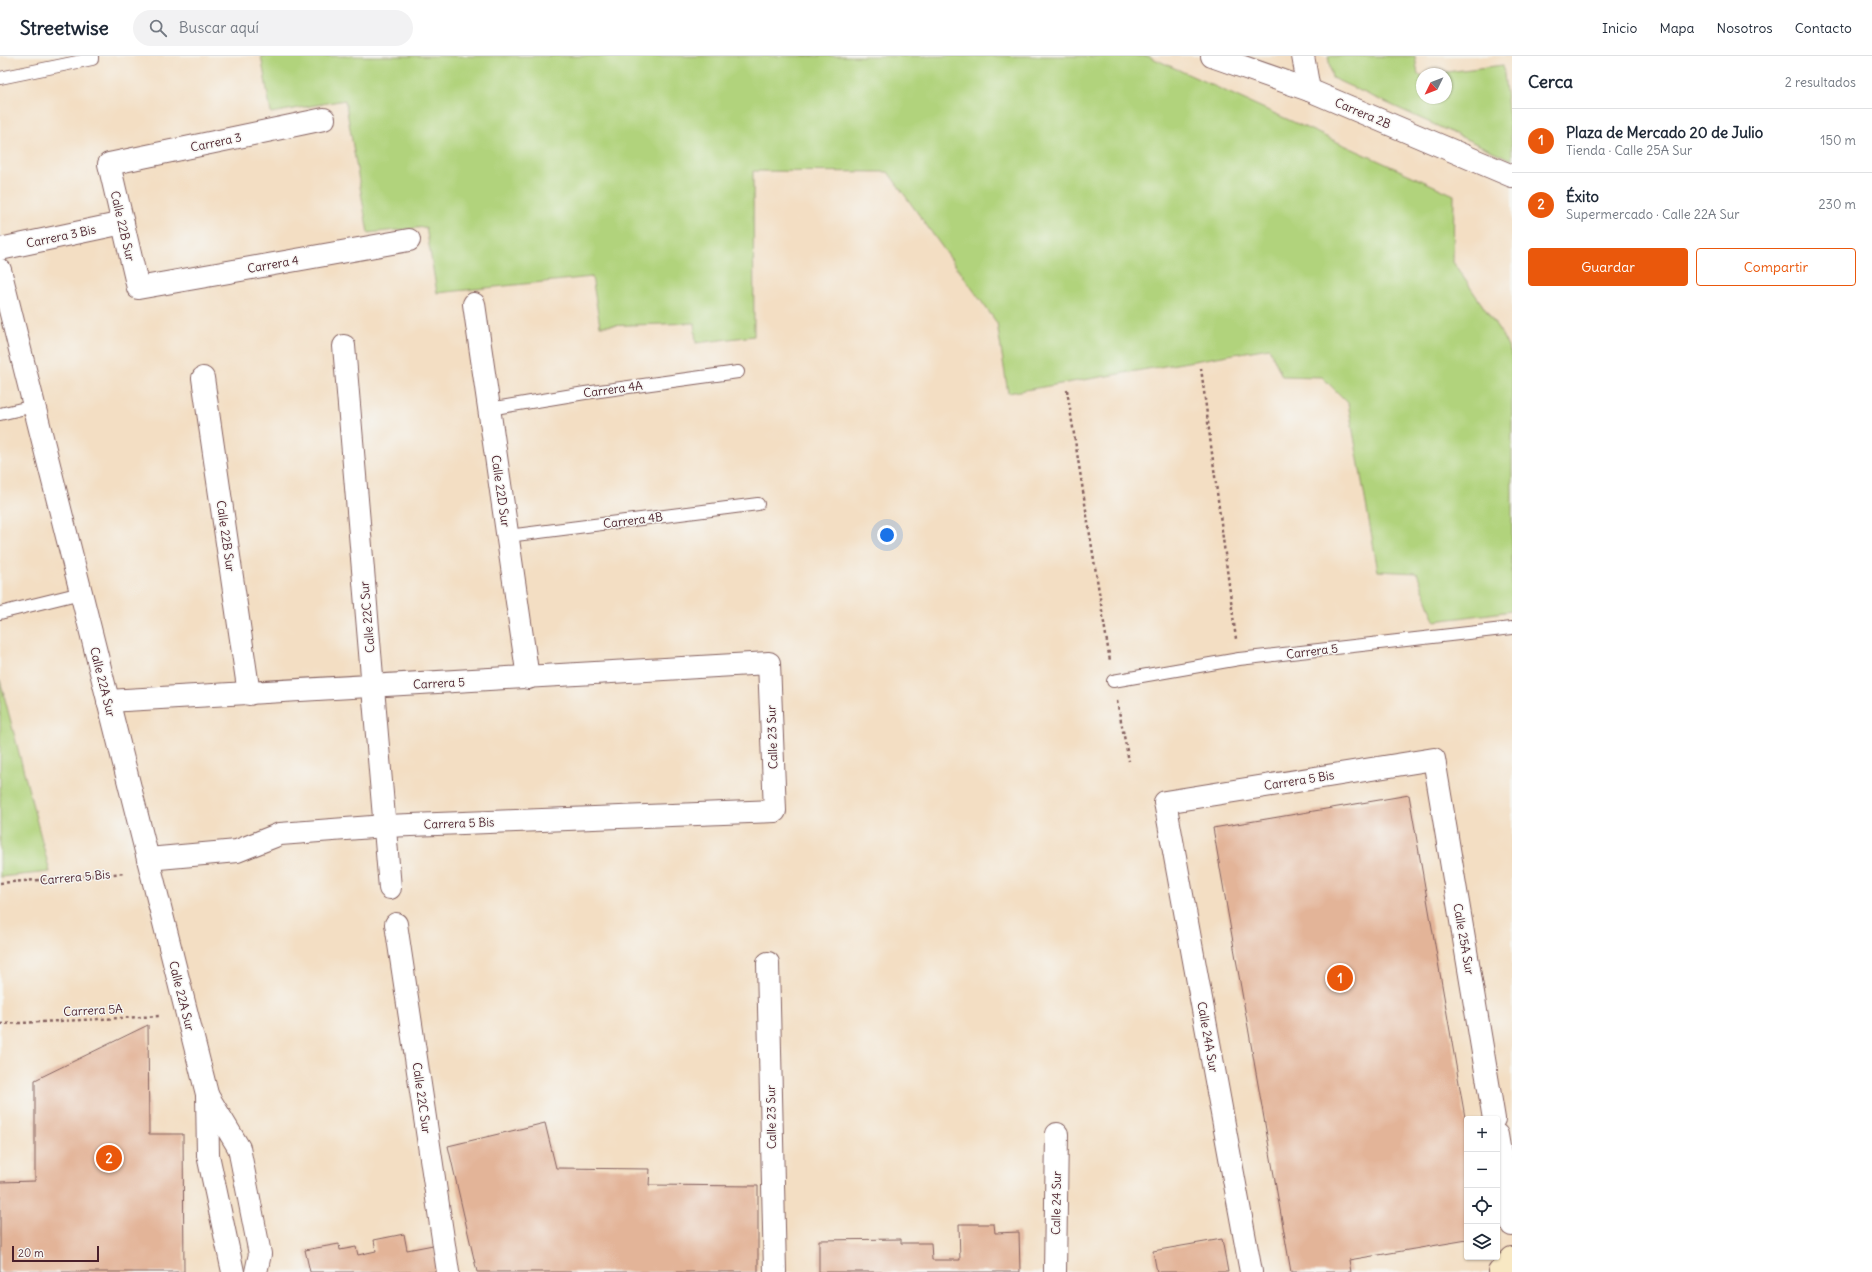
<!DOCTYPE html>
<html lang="es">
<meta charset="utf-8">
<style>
:root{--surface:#fff;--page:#f2f2f3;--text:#1f2937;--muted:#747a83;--line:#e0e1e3;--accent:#ea580c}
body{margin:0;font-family:Delius,sans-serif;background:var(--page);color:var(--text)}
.controls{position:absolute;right:12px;bottom:12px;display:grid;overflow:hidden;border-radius:4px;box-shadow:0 1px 3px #0004}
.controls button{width:36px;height:36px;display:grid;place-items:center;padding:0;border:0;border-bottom:1px solid var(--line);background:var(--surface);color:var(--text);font:20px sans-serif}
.compass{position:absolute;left:1416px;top:12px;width:36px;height:36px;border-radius:50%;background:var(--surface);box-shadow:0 1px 3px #0004;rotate:227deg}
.scale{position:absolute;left:12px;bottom:10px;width:87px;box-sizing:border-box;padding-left:4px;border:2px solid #4a1f2b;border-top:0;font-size:11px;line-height:14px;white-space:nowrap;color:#4a1f2b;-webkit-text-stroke:3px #f6f6f2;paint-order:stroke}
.you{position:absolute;left:887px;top:479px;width:14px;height:14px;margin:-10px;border:3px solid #fff;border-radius:50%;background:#1a73e8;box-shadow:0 0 0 6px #1a73e833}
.badge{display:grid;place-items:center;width:26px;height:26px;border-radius:50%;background:var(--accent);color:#fff;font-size:13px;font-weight:700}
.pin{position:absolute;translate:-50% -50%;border:2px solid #fff;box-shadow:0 1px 4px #0006}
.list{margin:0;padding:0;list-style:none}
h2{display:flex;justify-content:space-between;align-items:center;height:52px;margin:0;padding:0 16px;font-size:17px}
h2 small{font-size:13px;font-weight:400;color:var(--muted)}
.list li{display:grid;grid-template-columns:26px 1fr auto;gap:12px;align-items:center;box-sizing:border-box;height:64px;padding:0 16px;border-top:1px solid var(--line)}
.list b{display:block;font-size:15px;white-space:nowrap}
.list p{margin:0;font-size:13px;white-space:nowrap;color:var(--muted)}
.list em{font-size:13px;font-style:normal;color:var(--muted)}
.actions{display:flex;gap:8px;padding:12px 16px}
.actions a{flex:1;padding:9px 0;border:1px solid var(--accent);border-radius:4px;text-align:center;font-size:14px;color:var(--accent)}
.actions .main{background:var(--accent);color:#fff}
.icon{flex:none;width:22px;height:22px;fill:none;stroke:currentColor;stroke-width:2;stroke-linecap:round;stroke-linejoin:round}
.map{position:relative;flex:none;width:1512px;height:1216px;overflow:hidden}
header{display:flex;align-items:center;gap:24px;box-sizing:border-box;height:56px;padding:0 20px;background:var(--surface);border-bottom:1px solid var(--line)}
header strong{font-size:19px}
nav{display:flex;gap:22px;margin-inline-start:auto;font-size:14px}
.search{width:280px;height:36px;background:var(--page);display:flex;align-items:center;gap:10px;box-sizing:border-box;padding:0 14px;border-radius:22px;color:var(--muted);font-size:15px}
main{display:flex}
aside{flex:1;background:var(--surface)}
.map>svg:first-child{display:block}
.green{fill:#b1d37b;stroke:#7e7953}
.building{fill:#e3b498}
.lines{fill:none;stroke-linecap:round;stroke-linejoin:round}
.service-casing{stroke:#856260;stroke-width:14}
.minor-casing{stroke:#856260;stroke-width:24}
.secondary-casing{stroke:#856260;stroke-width:24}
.path{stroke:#856260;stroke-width:2.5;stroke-dasharray:3 3;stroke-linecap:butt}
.service{stroke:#fff;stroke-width:12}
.minor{stroke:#fff;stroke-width:22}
.secondary{stroke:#f8e8c3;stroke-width:22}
.labels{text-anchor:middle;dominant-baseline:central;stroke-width:3;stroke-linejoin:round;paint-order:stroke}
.street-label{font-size:12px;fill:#4a1f2b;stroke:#f6f6f2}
</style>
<header>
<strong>Streetwise</strong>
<div class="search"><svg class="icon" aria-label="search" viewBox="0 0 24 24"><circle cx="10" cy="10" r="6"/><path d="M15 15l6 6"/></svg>Buscar aquí</div>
<nav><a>Inicio</a><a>Mapa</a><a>Nosotros</a><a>Contacto</a></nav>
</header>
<main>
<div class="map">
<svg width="1512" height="1216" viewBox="0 0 1512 1216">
<rect width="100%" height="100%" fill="#f6f6f2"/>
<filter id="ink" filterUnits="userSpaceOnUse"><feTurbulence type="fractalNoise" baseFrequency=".025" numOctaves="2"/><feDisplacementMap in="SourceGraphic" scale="8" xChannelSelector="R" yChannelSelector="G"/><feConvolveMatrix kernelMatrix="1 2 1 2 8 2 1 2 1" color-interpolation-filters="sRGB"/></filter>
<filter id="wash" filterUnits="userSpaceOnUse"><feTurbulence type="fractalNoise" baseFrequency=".012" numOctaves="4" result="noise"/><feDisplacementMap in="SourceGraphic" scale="16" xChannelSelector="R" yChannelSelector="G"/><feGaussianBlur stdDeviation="0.9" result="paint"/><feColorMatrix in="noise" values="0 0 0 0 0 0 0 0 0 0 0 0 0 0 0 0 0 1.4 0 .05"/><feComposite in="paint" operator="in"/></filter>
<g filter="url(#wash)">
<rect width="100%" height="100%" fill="#f3dec3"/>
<g class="green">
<path d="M261,0H1148L1454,139L1453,206L1500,275L1512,299V555L1435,565L1417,517L1378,515L1348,347L1322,321L1282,320L1269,292L1008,337L997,267L888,116L753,115L754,280L696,287L694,267L600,270L592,221L437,237L426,171L368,177L345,44L271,57Z"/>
<path d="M1328,0H1415L1418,19H1422V42H1446V18H1430L1503,9L1512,89V104L1332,22Z"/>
<path d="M0,624L50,816L0,821Z"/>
</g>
<g id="blocks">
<g class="building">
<path d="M1409,739L1467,1073V1184L1349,1204L1351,1216H1291L1213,772Z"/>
<path d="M148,969L149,1078H183L184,1216H0V1126L35,1125V1024Z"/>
<path d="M545,1067L556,1112L650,1113L649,1129L758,1130V1216H477L448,1090Z"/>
<path d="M959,1168H994L995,1177L1019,1176L1020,1216H819V1184L901,1183V1187H931L932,1204H960Z"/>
<path d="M404,1178L407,1194L433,1189L439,1216H310L305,1194L339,1188L340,1194L356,1191L358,1199L376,1195L374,1184Z"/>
<path d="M1222,1183L1228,1216H1157L1153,1195Z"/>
</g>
</g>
</g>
<g filter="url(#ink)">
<use href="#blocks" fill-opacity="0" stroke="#856260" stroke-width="1"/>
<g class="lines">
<g class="service-casing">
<g id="service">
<path d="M0,22L92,3V0"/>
<path d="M489,353L585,337L738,316"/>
<path d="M0,358L34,350"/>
<path d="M508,480L758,448"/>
<path d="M0,557L81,537"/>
<path d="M1113,625L1239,603L1512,572"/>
</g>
</g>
<g class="minor-casing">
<g id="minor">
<path d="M1212,0L1309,34L1512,120"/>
<path d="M1303,0L1309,34"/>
<path d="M324,63L109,108L138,232L409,184"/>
<path d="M0,193L123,167"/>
<path d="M0,214L207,1038L208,1099L233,1216"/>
<path d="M474,248L528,622"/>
<path d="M344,290L390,832"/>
<path d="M203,322L249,638"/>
<path d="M108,645L769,607L775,755L385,770L280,778L237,795L148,803"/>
<path d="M396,868L448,1216"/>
<path d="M768,907L775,1216"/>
<path d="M207,1039L239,1092L260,1198L256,1216"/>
<path d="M1497,1079L1512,1169"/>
<path d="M1055,1216L1057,1078"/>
<path d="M1251,1216L1165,746L1434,703L1494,1063"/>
</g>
</g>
<g class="secondary-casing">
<path id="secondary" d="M1499,1216L1512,1202"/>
</g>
<g class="path">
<path d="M1201,312L1236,583"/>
<path d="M1067,334L1110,605"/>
<path d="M1117,645L1129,705"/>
<path d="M0,827L125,817"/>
<path d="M0,968L161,960"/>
</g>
<use href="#service" class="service"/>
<use href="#minor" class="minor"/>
<use href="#secondary" class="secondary"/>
</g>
</g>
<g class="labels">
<g class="street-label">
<text transform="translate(1363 57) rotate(23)">Carrera 2B</text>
<text transform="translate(216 86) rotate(-12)">Carrera 3</text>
<text transform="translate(123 170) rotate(77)">Calle 22B Sur</text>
<text transform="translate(61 180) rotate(-12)">Carrera 3 Bis</text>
<text transform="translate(273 208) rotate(-10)">Carrera 4</text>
<text transform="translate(613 333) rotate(-8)">Carrera 4A</text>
<text transform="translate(501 435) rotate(82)">Calle 22D Sur</text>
<text transform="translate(633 464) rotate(-7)">Carrera 4B</text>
<text transform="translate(226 480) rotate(82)">Calle 22B Sur</text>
<text transform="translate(367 561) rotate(-95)">Calle 22C Sur</text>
<text transform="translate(1312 595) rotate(-7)">Carrera 5</text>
<text transform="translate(103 626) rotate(76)">Calle 22A Sur</text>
<text transform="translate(439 627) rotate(-3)">Carrera 5</text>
<text transform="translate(772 681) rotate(-92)">Calle 23 Sur</text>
<text transform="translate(1299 724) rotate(-9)">Carrera 5 Bis</text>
<text transform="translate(459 767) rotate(-2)">Carrera 5 Bis</text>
<text transform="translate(75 821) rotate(-5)">Carrera 5 Bis</text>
<text transform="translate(1464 883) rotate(80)">Calle 25A Sur</text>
<text transform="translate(182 940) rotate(76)">Calle 22A Sur</text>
<text transform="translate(93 954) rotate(-3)">Carrera 5A</text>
<text transform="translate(1208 981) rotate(80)">Calle 24A Sur</text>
<text transform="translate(422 1042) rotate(82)">Calle 22C Sur</text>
<text transform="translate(771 1061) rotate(-91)">Calle 23 Sur</text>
<text transform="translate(1056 1147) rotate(-89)">Calle 24 Sur</text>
</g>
</g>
</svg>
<div class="controls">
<button>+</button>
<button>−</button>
<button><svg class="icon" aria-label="locate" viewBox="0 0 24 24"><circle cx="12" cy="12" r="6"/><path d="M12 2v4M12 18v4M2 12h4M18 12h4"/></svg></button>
<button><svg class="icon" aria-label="layers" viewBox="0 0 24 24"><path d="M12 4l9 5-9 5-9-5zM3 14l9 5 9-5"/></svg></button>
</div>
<svg class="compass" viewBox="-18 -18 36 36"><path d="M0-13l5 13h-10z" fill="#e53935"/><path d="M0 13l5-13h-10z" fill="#747a83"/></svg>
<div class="scale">20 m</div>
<div class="you"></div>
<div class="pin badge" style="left:1340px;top:922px">1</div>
<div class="pin badge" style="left:109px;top:1102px">2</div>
</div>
<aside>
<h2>Cerca<small>2 resultados</small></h2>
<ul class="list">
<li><span class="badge">1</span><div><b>Plaza de Mercado 20 de Julio</b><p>Tienda · Calle 25A Sur</p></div><em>150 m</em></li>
<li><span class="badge">2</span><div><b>Éxito</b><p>Supermercado · Calle 22A Sur</p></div><em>230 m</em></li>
</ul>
<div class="actions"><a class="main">Guardar</a><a>Compartir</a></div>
</aside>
</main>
